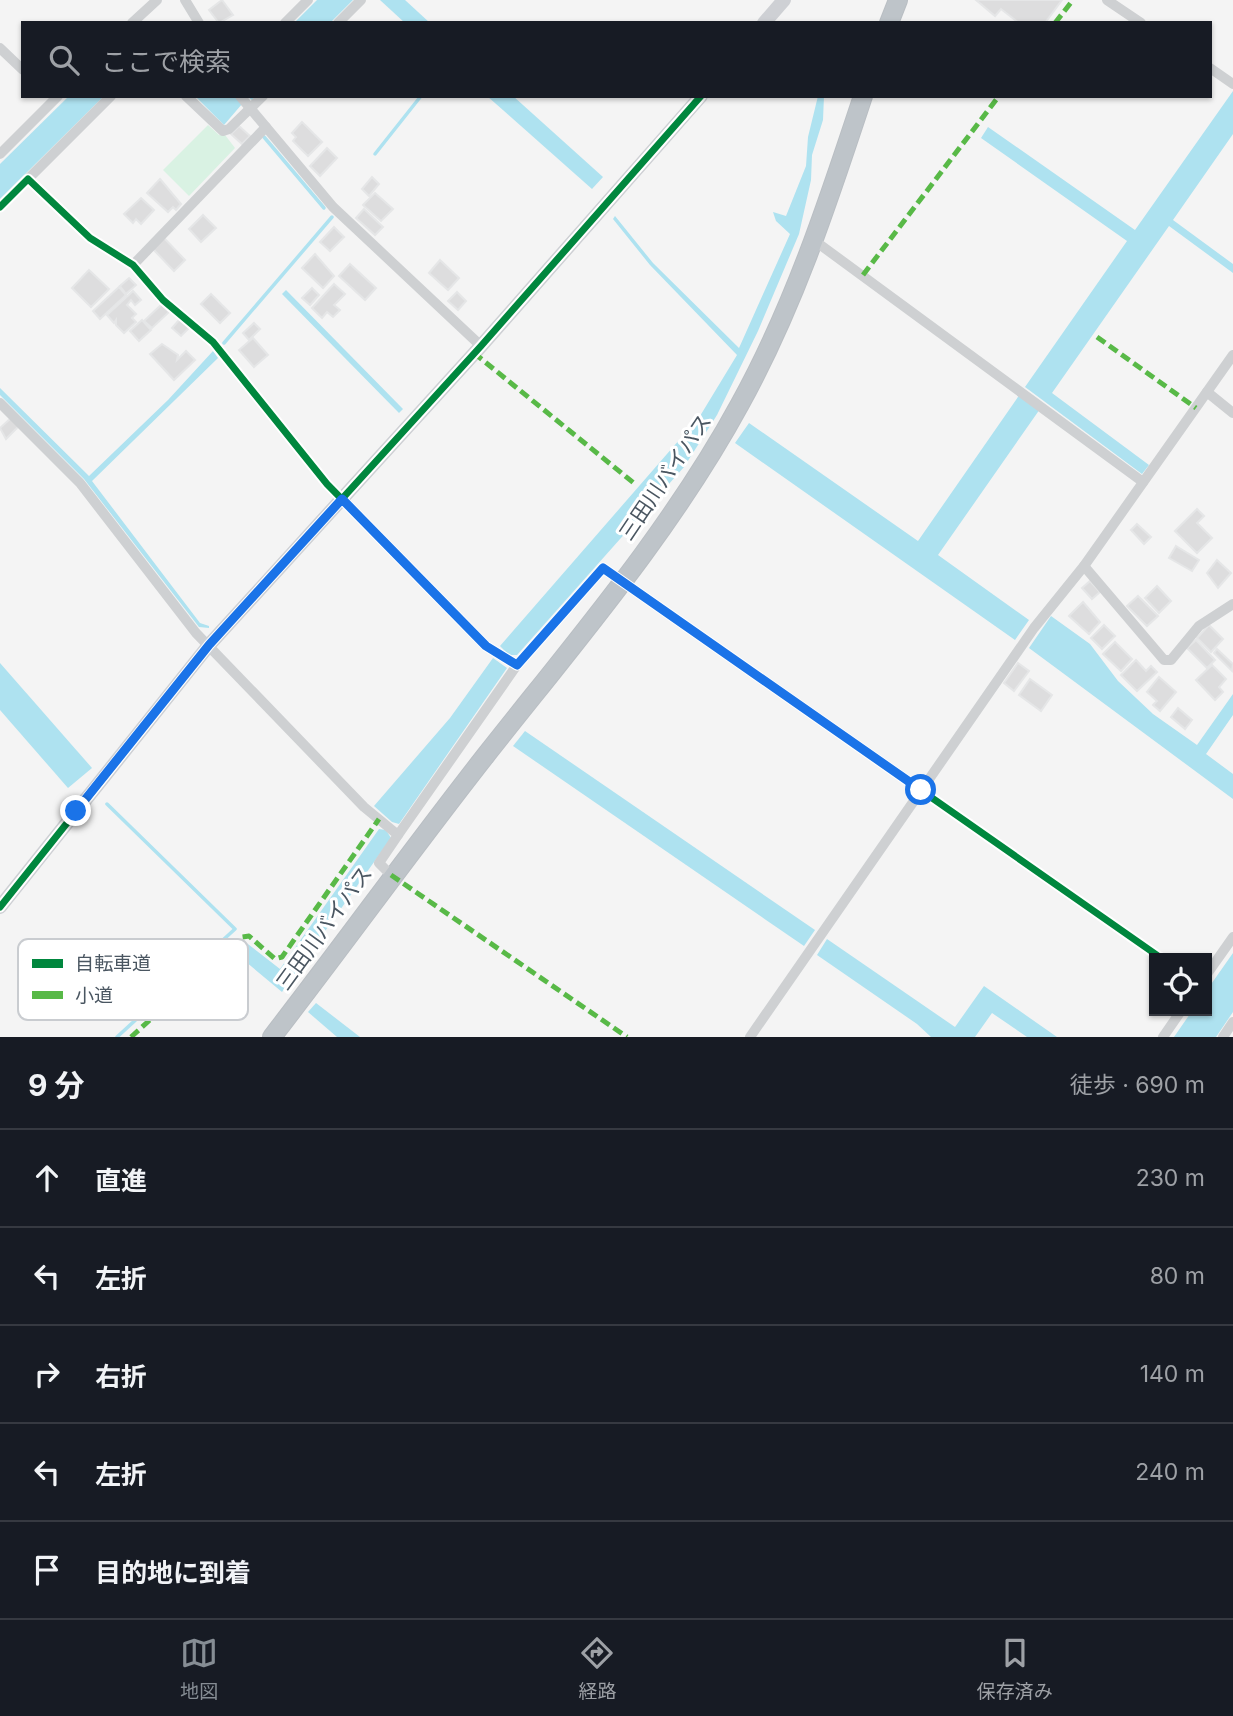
<!DOCTYPE html>
<html lang="ja">
<meta charset="utf-8">
<style>
:root{--surface:#171b24;--page:#20242c;--text:#f1f3f6;--muted:#9ea1a6;--line:#363941;--accent:#868d94}
body{margin:0;font-family:Inter,"Noto Sans JP",sans-serif;background:var(--page);color:var(--text)}
.controls{position:absolute;right:21px;bottom:21px;display:grid;overflow:hidden;border-radius:0px;box-shadow:0 2px 5px #0004}
.controls button{width:63px;height:63px;display:grid;place-items:center;padding:0;border:0;border-bottom:2px solid var(--line);background:var(--surface);color:var(--text);font:35px sans-serif}
.stop{position:absolute;width:21px;height:21px;margin:-16px;border:5px solid #1a73e8;border-radius:50%;background:#fff}
.stop.end{background:#1a73e8;border-color:#fff;box-shadow:0 2px 7px #0008}
.list{margin:0;padding:0;list-style:none}
h2{display:flex;justify-content:space-between;align-items:center;height:91px;margin:0;padding:0 28px;font-size:30px}
h2 small{font-size:23px;font-weight:400;color:var(--muted)}
.list li{display:grid;grid-template-columns:46px 1fr auto;gap:21px;align-items:center;box-sizing:border-box;height:98px;padding:0 28px;border-top:2px solid var(--line)}
.list b{display:block;font-size:26px;white-space:nowrap}
.list em{font-size:23px;font-style:normal;color:var(--muted)}
.icon{flex:none;width:38px;height:38px;fill:none;stroke:currentColor;stroke-width:2;stroke-linecap:round;stroke-linejoin:round}
.map{position:relative;flex:none;width:1233px;height:1037px;overflow:hidden}
.search{position:absolute;background:var(--surface);box-shadow:0 2px 5px #0004;left:21px;right:21px;top:21px;height:77px;display:flex;align-items:center;gap:18px;box-sizing:border-box;padding:0 24px;border-radius:0px;color:var(--muted);font-size:26px}
.sheet{height:581px;background:var(--surface)}
nav{display:flex;justify-content:space-around;align-items:center;box-sizing:border-box;height:98px;border-top:2px solid var(--line);background:var(--surface);font-size:19px;color:var(--muted)}
nav a{display:grid;justify-items:center;gap:4px}
nav .on{color:var(--accent)}
.map>svg:first-child{display:block}
.green{fill:#d9f2e3}
.water{fill:#aee2f0}
.lines{fill:none;stroke-linecap:round;stroke-linejoin:round}
.stream{stroke:#aee2f0;stroke-width:3.5}
.building{fill:#ddddde;stroke:#e5e6e7;stroke-width:2}
.highway-casing{stroke:#b9bec3;stroke-width:20}
.street{stroke:#ced0d2;stroke-width:10}
.secondary{stroke:#ced0d4;stroke-width:14}
.highway{stroke:#bec4c9;stroke-width:18}
.quiet{stroke:#58b947;stroke-width:5;stroke-dasharray:10 5;stroke-linecap:butt}
.cycleway-casing{stroke:#fff;stroke-width:11}
.cycleway{stroke:#00873e;stroke-width:7}
.route{stroke:#1a73e8;stroke-width:9}
.labels{text-anchor:middle;dominant-baseline:central;stroke-width:6;stroke-linejoin:round;paint-order:stroke}
.street-label{font-size:21px;fill:#4a5661;stroke:#fff}
.key{fill:#fff;stroke:#c9ccd0;stroke-width:2}
.key-label{font-size:19px;fill:#4a5661}
</style>
<div class="map">
<svg width="1233" height="1037" viewBox="0 0 1233 1037">
<rect width="100%" height="100%" fill="#f4f4f4"/>
<path class="green" d="M208,125L219,135H225L235,148L189,196L163,170Z"/>
<g class="water">
<path d="M317,0H353L330,23H294Z"/>
<path d="M380,0H405L430,23H405Z"/>
<path d="M1233,91V134L1173,220L1233,264V273L1169,226L1052,393L1149,465L1142,474L1025,387L1127,241L981,138L988,127L1135,230Z"/>
<path d="M69,96H104L0,199V164Z"/>
<path d="M195,96H256L252,100L248,97L224,125Z"/>
<path d="M487,96H513L603,177L592,189Z"/>
<path d="M818,96H824L823,120L812,155L811,180L799,234L758,331L717,415L684,467L517,655H509L500,646L700,416L737,355L650,265L613,219L615,216L653,263L739,348L790,234L776,221L773,212L786,216L806,166L808,137Z"/>
<path d="M286,290L403,409L399,413L282,294Z"/>
<path d="M213,351L218,358L92,481L200,623L209,626V628L199,627L84,479L0,395V388L89,476L168,400Z"/>
<path d="M1020,394L1040,409L938,555L1029,620L1015,640L735,443L749,423L918,541Z"/>
<path d="M1051,616L1090,644L1118,681L1153,714L1197,745L1233,694V715L1206,754L1233,774V799L1029,648Z"/>
<path d="M493,658L507,668L399,824L392,822L374,806L450,718Z"/>
<path d="M0,663L92,768L68,788L0,710Z"/>
<path d="M525,731L815,930L804,946L513,746Z"/>
<path d="M379,829L386,830L391,838L282,992L234,952L244,941L280,969Z"/>
<path d="M827,939L955,1027L984,986L1057,1037H1027L992,1013L975,1037H931L917,1024L817,955Z"/>
<path d="M1233,953V1012L1216,1037H1174L1192,1011H1207V990Z"/>
<path d="M316,1003L360,1037H337L308,1012Z"/>
</g>
<g class="lines">
<g class="stream">
<path d="M264,137L324,208"/>
<path d="M375,154L421,96"/>
<path d="M224,343L332,217"/>
<path d="M107,804L235,929L117,1037"/>
</g>
</g>
<g class="building">
<path d="M222,0L233,15L219,23L209,10Z"/>
<path d="M976,0H1062L1045,23H1019L1001,9L995,16Z"/>
<path d="M302,122L322,142L308,156L293,141L296,137L292,133Z"/>
<path d="M239,126L250,136L242,144L231,134Z"/>
<path d="M327,148L337,158L320,176L310,166Z"/>
<path d="M372,177L379,184L369,196L362,189Z"/>
<path d="M160,179L181,204L176,210L173,207L168,212L147,193Z"/>
<path d="M375,193L393,209L381,221L363,205Z"/>
<path d="M141,198L154,210L141,224L136,219L133,223L124,214Z"/>
<path d="M364,209L383,227L375,235L356,218Z"/>
<path d="M203,215L216,228L201,242L189,229Z"/>
<path d="M334,227L344,237L330,251L320,242Z"/>
<path d="M163,237L185,260L174,271L152,248Z"/>
<path d="M315,254L334,276L323,288L302,268Z"/>
<path d="M440,260L459,278L448,290L429,273Z"/>
<path d="M350,264L376,288L365,300L339,276Z"/>
<path d="M89,270L109,289L91,307L72,288Z"/>
<path d="M129,278L136,285L126,294L120,286Z"/>
<path d="M334,284L345,294L334,305L340,310L333,317L327,312L322,318L312,308Z"/>
<path d="M119,287L126,295L100,319L93,311Z"/>
<path d="M312,288L319,295L310,305L302,298Z"/>
<path d="M133,291L141,300L135,305L131,300L127,305L136,314L132,318L136,322L124,333L116,325V320L114,323L107,315Z"/>
<path d="M457,292L466,301L458,310L448,301Z"/>
<path d="M211,294L230,313L220,323L201,304Z"/>
<path d="M162,304L169,312L152,328L144,321Z"/>
<path d="M180,319L189,328L181,336L172,328Z"/>
<path d="M142,320L151,330L139,341L130,331Z"/>
<path d="M254,323L260,329L249,340L243,333Z"/>
<path d="M253,338L268,355L254,367L239,350Z"/>
<path d="M162,344L178,355L177,360L186,351L195,360L174,380L150,354Z"/>
<path d="M11,418L19,426L6,439L0,428Z"/>
<path d="M1197,509L1204,516L1197,523L1212,538L1197,553L1175,531Z"/>
<path d="M1137,524L1151,537L1144,544L1131,530Z"/>
<path d="M1176,546L1199,560L1192,571L1169,558Z"/>
<path d="M1217,560L1231,573L1218,588L1207,573Z"/>
<path d="M1090,581L1100,592L1092,599L1082,588Z"/>
<path d="M1157,586L1171,601L1159,613L1145,598Z"/>
<path d="M1138,596L1158,616L1147,626L1127,606Z"/>
<path d="M1083,602L1100,622L1089,634L1069,616Z"/>
<path d="M1104,625L1115,636L1102,649L1091,638Z"/>
<path d="M1209,625L1223,639L1211,652L1197,638Z"/>
<path d="M1196,640L1215,660L1207,668L1187,648Z"/>
<path d="M1115,642L1132,659L1121,671L1103,654Z"/>
<path d="M1217,649L1233,664L1232,671L1214,653Z"/>
<path d="M1136,660L1146,671L1151,666L1157,672L1137,691L1121,675Z"/>
<path d="M1018,663L1029,671L1014,691L1004,683Z"/>
<path d="M1212,665L1226,679L1219,687L1223,692L1215,700L1196,680Z"/>
<path d="M1159,677L1176,692L1160,711L1153,705L1157,701L1147,692Z"/>
<path d="M1030,679L1052,695L1041,711L1019,695Z"/>
<path d="M1178,708L1192,720L1185,729L1171,717Z"/>
</g>
<g class="lines">
<g class="highway-casing">
<g id="highway">
<path d="M889,23L898,0"/>
<path d="M272,1037C344,944 413,848 486,755C575,642 671,531 740,404C794,306 828,202 863,96"/>
</g>
</g>
<g class="street">
<path d="M185,0L199,23"/>
<path d="M1107,0L1141,23"/>
<path d="M132,23L157,0"/>
<path d="M285,23L308,0"/>
<path d="M338,23L361,0"/>
<path d="M0,48L23,70"/>
<path d="M1210,68L1233,84"/>
<path d="M186,96L223,131L229,129L263,96"/>
<path d="M240,96L333,207L481,346"/>
<path d="M0,154L58,96"/>
<path d="M28,179L111,96"/>
<path d="M0,207L28,179L90,238L133,265L163,300L213,342L327,484L486,646L517,665L603,568L1161,958"/>
<path d="M815,241L1143,482"/>
<path d="M133,265L266,127"/>
<path d="M1207,392L1233,413"/>
<path d="M0,403L80,483L196,633L364,807L398,835L379,863L391,875"/>
<path d="M1084,566L1164,660H1171L1199,626L1233,604"/>
<path d="M398,835L517,665"/>
<path d="M1207,974L1233,937"/>
<path d="M750,1037L1034,628L1084,566L1233,355"/>
<path d="M1163,1037L1181,1011"/>
<path d="M1223,1037L1233,1022"/>
</g>
<g class="secondary">
<path d="M764,23L784,0"/>
<path d="M0,907L209,645L481,346L701,96"/>
</g>
<use href="#highway" class="highway"/>
<g class="quiet">
<path d="M1055,23L1073,0"/>
<path d="M863,275L999,96"/>
<path d="M1097,337L1196,408"/>
<path d="M474,353L635,484"/>
<path d="M391,875L627,1037"/>
<path d="M131,1037L242,937L249,936L275,959L282,957L379,819"/>
</g>
<g class="cycleway-casing">
<g id="cycleway">
<path d="M0,207L28,179L90,238L133,265L163,300L213,342L327,484L486,646L517,665L603,568L1161,958"/>
<path d="M0,907L209,645L481,346L701,96"/>
</g>
</g>
<use href="#cycleway" class="cycleway"/>
</g>
<g class="lines">
<path class="route" d="M76,811L209,645L342,499L486,646L517,665L603,568L921,790"/>
</g>
<g class="labels">
<g class="street-label">
<text transform="translate(665 477) rotate(-56)">三田川バイパス</text>
<text transform="translate(324 928) rotate(-54)">三田川バイパス</text>
</g>
</g>
<rect x="18" y="939" width="230" height="81" rx="10" class="key"/>
<rect x="32" y="959" width="31" height="9" fill="#00873e"/>
<rect x="32" y="991" width="31" height="8" fill="#58b947"/>
<g class="key-label">
<text x="75" y="970">自転車道</text>
<text x="75" y="1002">小道</text>
</g>
</svg>
<div class="controls">
<button><svg class="icon" aria-label="locate" viewBox="0 0 24 24"><circle cx="12" cy="12" r="6"/><path d="M12 2v4M12 18v4M2 12h4M18 12h4"/></svg></button>
</div>
<div class="stop" style="left:921px;top:790px"></div>
<div class="stop end" style="left:76px;top:811px"></div>
<div class="search"><svg class="icon" aria-label="search" viewBox="0 0 24 24"><circle cx="10" cy="10" r="6"/><path d="M15 15l6 6"/></svg>ここで検索</div>
</div>
<section class="sheet">
<h2>9 分<small>徒歩 · 690 m</small></h2>
<ul class="list">
<li><svg class="icon" aria-label="ahead" viewBox="0 0 24 24"><path d="M12 20V5M6 11l6-6 6 6"/></svg><div><b>直進</b></div><em>230 m</em></li>
<li><svg class="icon" aria-label="left" viewBox="0 0 24 24"><path d="M17 20v-9H6M10 6l-5 5 5 5"/></svg><div><b>左折</b></div><em>80 m</em></li>
<li><svg class="icon" aria-label="right" viewBox="0 0 24 24"><path d="M7 20v-9h11M14 6l5 5-5 5"/></svg><div><b>右折</b></div><em>140 m</em></li>
<li><svg class="icon" aria-label="left" viewBox="0 0 24 24"><path d="M17 20v-9H6M10 6l-5 5 5 5"/></svg><div><b>左折</b></div><em>240 m</em></li>
<li><svg class="icon" aria-label="arrive" viewBox="0 0 24 24"><path d="M6 21V4h12l-3 4 3 4H6"/></svg><div><b>目的地に到着</b></div></li>
</ul>
</section>
<nav>
<a class="on"><svg class="icon" aria-label="map" viewBox="0 0 24 24"><path d="M3 6l6-2 6 2 6-2v14l-6 2-6-2-6 2zM9 4v14M15 6v14"/></svg>地図</a>
<a><svg class="icon" aria-label="directions" viewBox="0 0 24 24"><path d="M12 3l9 9-9 9-9-9zM9 14v-3h6M13 9l2 2-2 2"/></svg>経路</a>
<a><svg class="icon" aria-label="saved" viewBox="0 0 24 24"><path d="M7 4h10v16l-5-4-5 4z"/></svg>保存済み</a>
</nav>
